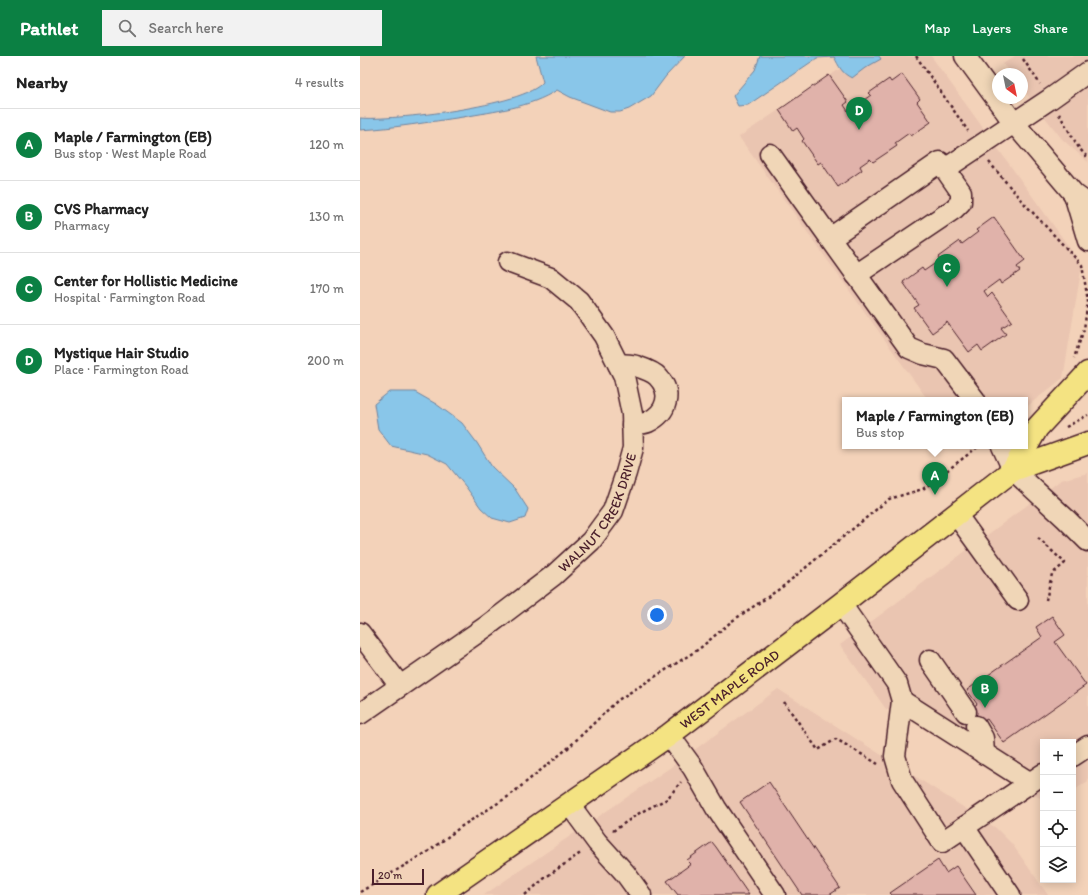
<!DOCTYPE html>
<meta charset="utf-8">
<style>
:root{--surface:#fff;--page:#f2f2f2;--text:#222;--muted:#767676;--line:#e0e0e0;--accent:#0b8043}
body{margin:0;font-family:Itim,sans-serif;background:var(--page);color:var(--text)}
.controls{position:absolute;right:12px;bottom:12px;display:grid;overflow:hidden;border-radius:0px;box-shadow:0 2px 10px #0003}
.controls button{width:36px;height:36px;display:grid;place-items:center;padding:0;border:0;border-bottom:1px solid var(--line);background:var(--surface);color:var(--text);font:20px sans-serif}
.compass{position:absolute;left:632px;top:12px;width:36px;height:36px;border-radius:50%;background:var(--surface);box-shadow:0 2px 10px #0003;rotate:147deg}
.scale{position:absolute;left:12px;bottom:10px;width:52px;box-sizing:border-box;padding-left:4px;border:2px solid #4a1f2b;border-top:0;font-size:11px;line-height:14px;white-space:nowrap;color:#4a1f2b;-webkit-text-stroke:3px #f0d6b7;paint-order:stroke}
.you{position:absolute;left:297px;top:559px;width:14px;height:14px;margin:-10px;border:3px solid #fff;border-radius:50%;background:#1a73e8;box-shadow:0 0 0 6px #1a73e833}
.badge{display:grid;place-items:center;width:26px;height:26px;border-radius:50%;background:var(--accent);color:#fff;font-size:13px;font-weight:700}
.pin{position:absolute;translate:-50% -33px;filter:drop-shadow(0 1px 2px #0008)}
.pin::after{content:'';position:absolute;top:21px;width:14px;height:12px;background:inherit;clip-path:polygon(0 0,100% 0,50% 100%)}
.popup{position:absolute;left:482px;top:341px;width:186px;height:52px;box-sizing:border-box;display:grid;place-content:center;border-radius:0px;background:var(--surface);filter:drop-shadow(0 1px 3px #0005);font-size:13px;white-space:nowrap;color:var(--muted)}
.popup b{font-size:15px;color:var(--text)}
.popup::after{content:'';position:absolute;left:50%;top:100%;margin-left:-8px;border:8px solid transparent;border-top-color:var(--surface)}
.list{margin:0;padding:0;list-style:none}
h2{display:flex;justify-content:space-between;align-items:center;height:52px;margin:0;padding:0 16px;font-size:17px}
h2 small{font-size:13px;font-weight:400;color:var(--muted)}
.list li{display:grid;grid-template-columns:26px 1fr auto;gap:12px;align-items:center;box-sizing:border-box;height:72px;padding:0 16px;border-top:1px solid var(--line)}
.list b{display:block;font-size:15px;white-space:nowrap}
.list p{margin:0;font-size:13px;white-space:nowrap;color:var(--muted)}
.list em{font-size:13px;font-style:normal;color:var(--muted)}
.icon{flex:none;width:22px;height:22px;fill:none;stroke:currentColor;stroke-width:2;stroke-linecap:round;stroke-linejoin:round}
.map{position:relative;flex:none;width:728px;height:839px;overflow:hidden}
header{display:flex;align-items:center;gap:24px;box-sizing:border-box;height:56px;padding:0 20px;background:var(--accent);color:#fff}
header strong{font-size:19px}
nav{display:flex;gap:22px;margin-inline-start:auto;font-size:14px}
.search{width:280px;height:36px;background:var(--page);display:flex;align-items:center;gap:10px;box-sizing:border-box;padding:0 14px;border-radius:0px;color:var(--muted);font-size:15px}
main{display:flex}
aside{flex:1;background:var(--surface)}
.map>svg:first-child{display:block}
.built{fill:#eac5b1}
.water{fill:#89c6e9;stroke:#70839d}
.building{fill:#e0b2aa;stroke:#4a1f2b}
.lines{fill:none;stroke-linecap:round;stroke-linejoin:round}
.minor-casing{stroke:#4a1f2b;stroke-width:23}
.major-casing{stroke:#4a1f2b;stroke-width:25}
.path{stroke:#4a1f2b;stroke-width:2.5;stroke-dasharray:3 3;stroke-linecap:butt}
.minor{stroke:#f0d6b7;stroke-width:20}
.major{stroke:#f4e382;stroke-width:22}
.labels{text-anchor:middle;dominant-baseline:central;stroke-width:3;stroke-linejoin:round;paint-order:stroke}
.street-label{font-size:14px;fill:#4a1f2b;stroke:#f0d6b7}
</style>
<header>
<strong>Pathlet</strong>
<div class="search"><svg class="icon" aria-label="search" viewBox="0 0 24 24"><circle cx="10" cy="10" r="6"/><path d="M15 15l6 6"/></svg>Search here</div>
<nav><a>Map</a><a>Layers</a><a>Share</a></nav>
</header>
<main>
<aside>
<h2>Nearby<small>4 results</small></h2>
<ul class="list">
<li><span class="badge">A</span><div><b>Maple / Farmington (EB)</b><p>Bus stop · West Maple Road</p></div><em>120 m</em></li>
<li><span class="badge">B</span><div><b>CVS Pharmacy</b><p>Pharmacy</p></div><em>130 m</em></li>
<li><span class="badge">C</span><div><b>Center for Hollistic Medicine</b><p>Hospital · Farmington Road</p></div><em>170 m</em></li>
<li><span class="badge">D</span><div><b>Mystique Hair Studio</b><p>Place · Farmington Road</p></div><em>200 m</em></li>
</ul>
</aside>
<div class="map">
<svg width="728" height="839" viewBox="0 0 728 839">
<rect width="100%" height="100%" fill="#f3d2b9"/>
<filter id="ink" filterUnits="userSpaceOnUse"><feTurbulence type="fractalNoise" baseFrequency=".025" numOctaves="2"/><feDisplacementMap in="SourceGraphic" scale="8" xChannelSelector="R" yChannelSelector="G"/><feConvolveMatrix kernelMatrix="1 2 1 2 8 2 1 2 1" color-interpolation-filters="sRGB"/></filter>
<g filter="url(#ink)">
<g class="built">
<path d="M499,0H571L722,209L703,322L665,352V344H568L379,81Z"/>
<path d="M655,0H728V106L702,83L662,32V18H651L643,8Z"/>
<path d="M728,417V725L713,735V686H683V744L562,667L526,653L480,589L701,424Z"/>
<path d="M418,633L636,772L652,788L688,839H124L311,711Z"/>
</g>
<g class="water">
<path d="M176,0H325L306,20L291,40L269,53L260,56H250L210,41L197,34C169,52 135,55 103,61C69,66 35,72 0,74V62C31,65 165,50 183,26Z"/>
<path d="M400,0H519L521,3L505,12L492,22C482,18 479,10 474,1L457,2L388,49L378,50L373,40L395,14Z"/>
<path d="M29,336H55L76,348L102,367L117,387L132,411L155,433L168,453L165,462L150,467L132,462L121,452L106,431L87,408L67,398L31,390L18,373L14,348Z"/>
</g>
<g class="building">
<path d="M542,18L560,43L557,46L571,66L551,80L549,77L535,87L537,90L513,106L510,103L500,110L502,114L478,131L461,106L458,108L442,85L444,83L437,72L433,75L419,54L469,19L488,46L484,49L488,55L511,39L509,37L529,23L531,26Z"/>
<path d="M634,161L665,205L657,211L660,215L641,228L639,224L624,235L628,241L632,237L652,265L641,272L646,278L622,295L618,289L609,296L587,266L572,277L554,252L559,249L543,226L562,212L564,215L580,204L578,201L600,185L602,188L618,176L616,174Z"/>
<path d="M692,560L705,579L695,586L726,629L644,687L627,663L613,672L603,658L617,648L607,634L682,581L676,571Z"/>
<path d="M409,726L480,832L469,839H442L380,746Z"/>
<path d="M352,786L356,791L389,839H318L307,825L331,808L327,804Z"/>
<path d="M578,804L586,817L596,810L616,839H532L530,837Z"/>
</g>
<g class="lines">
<g class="minor-casing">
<g id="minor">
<path d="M605,0L654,67L714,138L728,148"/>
<path d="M410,98L470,182L580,106L585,113L690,43L728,16"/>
<path d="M714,138L728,185"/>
<path d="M470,182L549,292L563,298L584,303L615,344"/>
<path d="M496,219L594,153L601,146V136L585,113"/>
<path d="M258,308C263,309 271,308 276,310C282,312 294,316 298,321C313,337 307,357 288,366C283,368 277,368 272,369"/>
<path d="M642,390L653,414L706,463L728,485"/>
<path d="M596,458L658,544"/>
<path d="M481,548L537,628L542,645L535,700L542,724L582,786L683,718"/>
<path d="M0,577L40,630"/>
<path d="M570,604L606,656"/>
<path d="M542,645L669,726"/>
<path id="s1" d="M0,658L127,570L194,519L231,485L253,455L266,417L273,392L272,358L264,320L244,280L219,245L191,222L148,206"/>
<path d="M616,670L623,682L624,698"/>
<path d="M309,679L333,712L356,752L415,839"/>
<path d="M713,700L728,690"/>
<path d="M209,748L237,786L265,817L281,839"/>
<path d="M604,771L650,839"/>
</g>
</g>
<g class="major-casing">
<g id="major">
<path d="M653,414L677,372L728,317"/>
<path id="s2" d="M78,839L309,679L481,548L653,414L728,387"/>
</g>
</g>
<g class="path">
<path d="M556,0L608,75"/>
<path d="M663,3L680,28"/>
<path d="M699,58L719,92L728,102"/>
<path d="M629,106L661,144L722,209L728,245L724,273L714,302"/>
<path d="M706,371L728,359"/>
<path d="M678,482L705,507L692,518L686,544"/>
<path d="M424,646L458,694L476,683L518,708"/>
<path d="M253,775L281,756L307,743L321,726"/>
<path d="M0,836L69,795L102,770L149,740L208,692L258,644L339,593L372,565L421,532L529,443L563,433L619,390"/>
<path d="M165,839L186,821L222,796"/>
</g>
<use href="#minor" class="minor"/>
<use href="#major" class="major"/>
</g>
</g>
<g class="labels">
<g class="street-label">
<text stroke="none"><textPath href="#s1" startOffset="317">WALNUT CREEK DRIVE</textPath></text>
<text stroke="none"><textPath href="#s2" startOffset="357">WEST MAPLE ROAD</textPath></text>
</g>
</g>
</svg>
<div class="controls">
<button>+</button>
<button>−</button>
<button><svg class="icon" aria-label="locate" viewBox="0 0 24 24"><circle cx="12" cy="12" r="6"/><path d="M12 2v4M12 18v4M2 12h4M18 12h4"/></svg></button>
<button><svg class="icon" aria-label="layers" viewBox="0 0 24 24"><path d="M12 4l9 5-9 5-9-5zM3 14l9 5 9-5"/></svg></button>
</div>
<svg class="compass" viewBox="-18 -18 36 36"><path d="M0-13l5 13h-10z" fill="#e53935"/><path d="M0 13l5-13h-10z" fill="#767676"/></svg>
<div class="scale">20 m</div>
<div class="you"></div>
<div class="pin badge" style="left:575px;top:439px">A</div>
<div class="popup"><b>Maple / Farmington (EB)</b>Bus stop</div>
<div class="pin badge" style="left:625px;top:652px">B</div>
<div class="pin badge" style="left:587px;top:231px">C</div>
<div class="pin badge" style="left:499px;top:74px">D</div>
</div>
</main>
